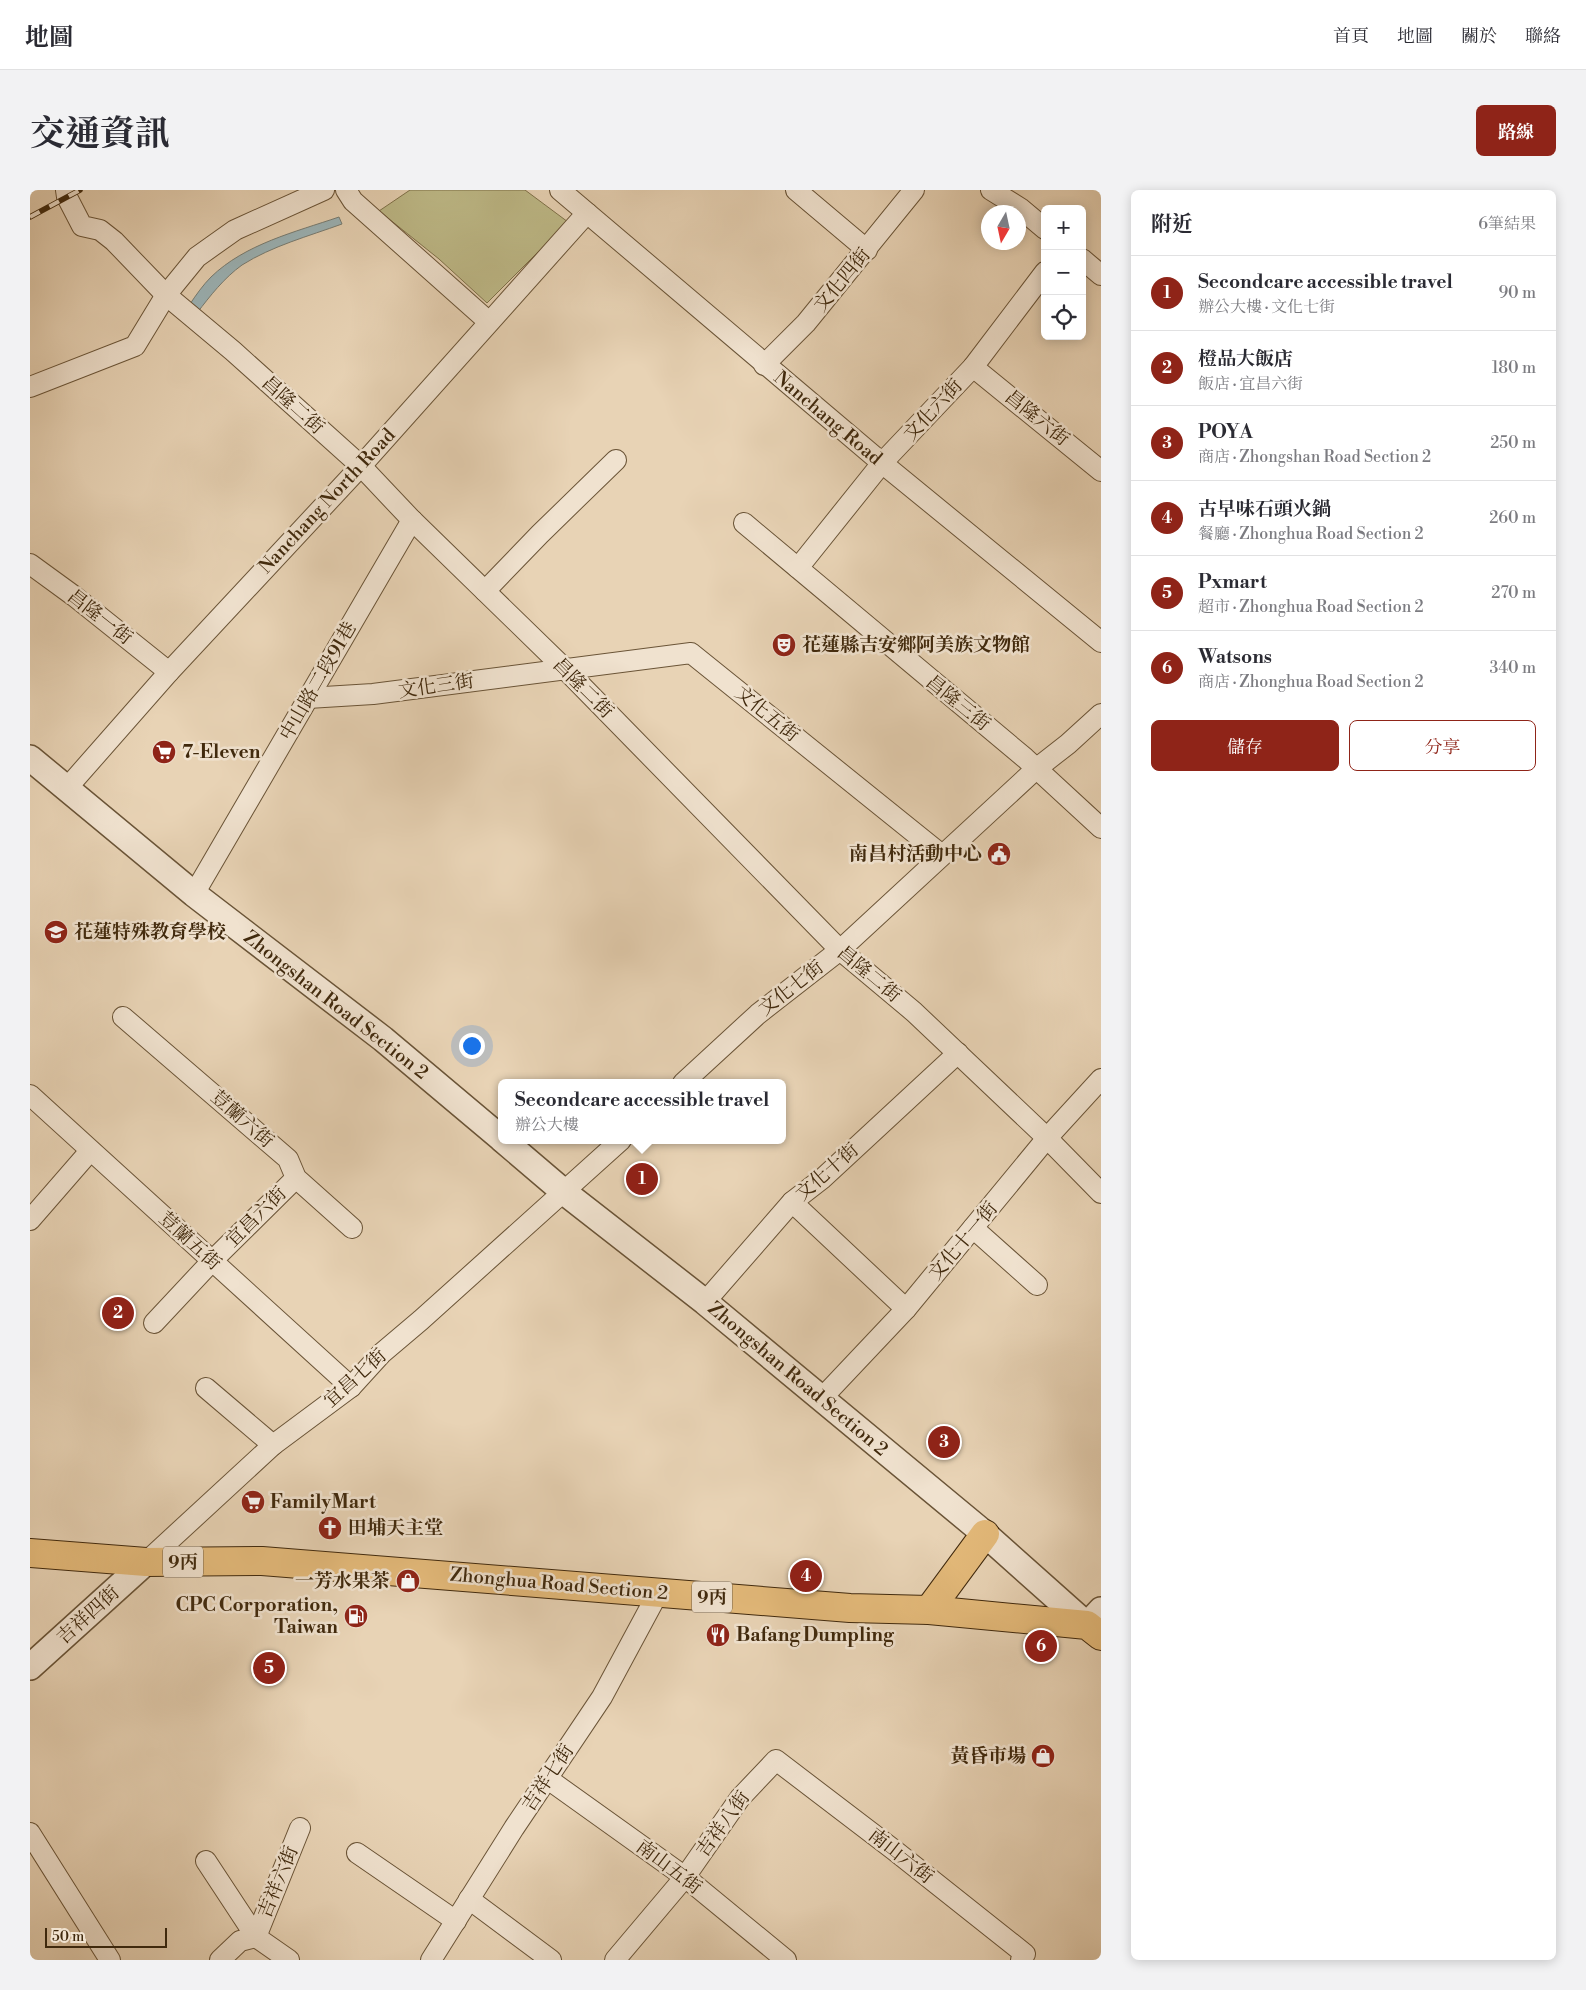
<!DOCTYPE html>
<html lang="zh-TW">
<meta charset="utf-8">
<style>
:root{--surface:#fff;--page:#f2f2f3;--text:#2b2b33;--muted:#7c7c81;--line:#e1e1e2;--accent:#8f2418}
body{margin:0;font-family:"Libre Bodoni","Noto Serif TC",serif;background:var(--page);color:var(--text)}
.controls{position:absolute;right:15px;top:15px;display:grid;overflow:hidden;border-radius:8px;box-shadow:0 2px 12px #0003}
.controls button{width:45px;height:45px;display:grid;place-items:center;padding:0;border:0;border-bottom:1px solid var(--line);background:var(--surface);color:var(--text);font:25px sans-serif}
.compass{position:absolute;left:951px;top:15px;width:45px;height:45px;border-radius:50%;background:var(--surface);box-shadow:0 2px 12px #0003;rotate:189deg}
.scale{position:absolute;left:15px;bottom:12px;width:122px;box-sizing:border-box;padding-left:5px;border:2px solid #40290d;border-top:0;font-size:14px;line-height:18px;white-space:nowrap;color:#40290d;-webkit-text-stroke:4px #f0e2cf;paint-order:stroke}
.you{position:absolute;left:441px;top:855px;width:18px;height:18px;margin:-12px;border:4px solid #fff;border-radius:50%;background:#1a73e8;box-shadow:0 0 0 8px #1a73e833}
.badge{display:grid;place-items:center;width:32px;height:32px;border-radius:50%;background:var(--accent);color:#fff;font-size:16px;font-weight:700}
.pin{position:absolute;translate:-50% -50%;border:2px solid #fff;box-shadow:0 1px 5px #0006}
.popup{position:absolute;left:468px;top:889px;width:288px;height:65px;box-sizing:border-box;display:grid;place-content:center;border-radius:8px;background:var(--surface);filter:drop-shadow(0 1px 4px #0005);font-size:16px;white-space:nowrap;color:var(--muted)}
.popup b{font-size:19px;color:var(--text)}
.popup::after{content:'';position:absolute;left:50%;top:100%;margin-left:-10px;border:10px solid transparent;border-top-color:var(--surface)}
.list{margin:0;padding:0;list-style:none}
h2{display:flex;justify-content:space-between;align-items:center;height:65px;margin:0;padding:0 20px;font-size:21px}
h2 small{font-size:16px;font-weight:400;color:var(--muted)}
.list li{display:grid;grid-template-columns:32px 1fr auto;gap:15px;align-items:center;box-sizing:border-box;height:75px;padding:0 20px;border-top:1px solid var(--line)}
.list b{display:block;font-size:19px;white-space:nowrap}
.list p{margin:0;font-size:16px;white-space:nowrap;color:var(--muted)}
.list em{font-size:16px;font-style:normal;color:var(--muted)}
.actions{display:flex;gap:10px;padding:15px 20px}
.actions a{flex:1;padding:11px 0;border:1px solid var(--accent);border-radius:8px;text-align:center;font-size:18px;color:var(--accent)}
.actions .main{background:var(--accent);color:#fff}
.icon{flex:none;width:28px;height:28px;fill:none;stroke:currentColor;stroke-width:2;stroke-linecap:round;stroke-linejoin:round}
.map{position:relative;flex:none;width:1071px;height:1770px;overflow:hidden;border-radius:8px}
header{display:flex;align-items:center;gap:30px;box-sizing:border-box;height:70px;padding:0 25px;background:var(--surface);border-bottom:1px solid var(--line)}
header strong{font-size:24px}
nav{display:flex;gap:28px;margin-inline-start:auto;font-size:18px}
.intro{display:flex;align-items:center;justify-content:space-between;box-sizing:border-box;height:120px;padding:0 30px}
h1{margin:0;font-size:35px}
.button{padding:12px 22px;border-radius:8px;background:var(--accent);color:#fff;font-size:18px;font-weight:700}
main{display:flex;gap:30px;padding:0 30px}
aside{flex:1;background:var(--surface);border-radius:8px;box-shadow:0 2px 12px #0003}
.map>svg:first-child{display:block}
.green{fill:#beba88;stroke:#7f724a}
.water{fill:#9cb5b9;stroke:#777d74}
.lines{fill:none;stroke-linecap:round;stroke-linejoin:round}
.minor-casing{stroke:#6a5437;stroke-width:22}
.tertiary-casing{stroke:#6a5437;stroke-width:28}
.primary-casing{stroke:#40290d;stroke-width:30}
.minor{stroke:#f0e2cf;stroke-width:20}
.tertiary{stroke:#f0e2cf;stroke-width:25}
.primary{stroke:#e4ba7a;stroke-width:28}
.rail-casing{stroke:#40290d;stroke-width:5.5}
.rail{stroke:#f0e2cf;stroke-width:4;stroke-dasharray:11;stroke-linecap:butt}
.labels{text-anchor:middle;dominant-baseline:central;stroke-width:5;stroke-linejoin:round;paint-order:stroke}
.shield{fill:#f0e2cf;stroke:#756047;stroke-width:1}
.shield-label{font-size:18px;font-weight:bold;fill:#40290d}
.street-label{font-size:19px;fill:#40290d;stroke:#f0e2cf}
.poi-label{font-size:19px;font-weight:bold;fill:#40290d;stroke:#f0e2cf;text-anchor:start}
</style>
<header>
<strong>地圖</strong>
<nav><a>首頁</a><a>地圖</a><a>關於</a><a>聯絡</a></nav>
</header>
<div class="intro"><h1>交通資訊</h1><a class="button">路線</a></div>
<main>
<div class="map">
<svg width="1071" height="1770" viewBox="0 0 1071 1770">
<rect width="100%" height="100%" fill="#e8d3b5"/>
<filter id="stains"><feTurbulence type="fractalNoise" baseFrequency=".004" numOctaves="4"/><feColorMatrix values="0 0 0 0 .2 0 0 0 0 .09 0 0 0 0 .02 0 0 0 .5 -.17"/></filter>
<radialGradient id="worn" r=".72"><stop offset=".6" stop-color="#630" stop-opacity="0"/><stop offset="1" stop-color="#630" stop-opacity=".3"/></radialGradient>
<path class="green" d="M380,0H495L538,32L457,113L409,69L349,21Z"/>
<path class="water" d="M309,27L312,34C279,46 242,56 212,75C194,88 180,106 167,123L160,114C166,105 173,95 181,87C215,54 265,42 309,27Z"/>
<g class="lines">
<g class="minor-casing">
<g id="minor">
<path d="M36,0L37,7L52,36L70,40L84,51L136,105L203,161L331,276L382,330L535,479L810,760L884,822L1017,948L1071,1003"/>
<path d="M316,0L323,11L459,132"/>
<path d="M530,0L852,273L1071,452"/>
<path d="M766,0L837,60"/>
<path d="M961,0L990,18L1015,39"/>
<path d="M1052,69L1071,85"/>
<path d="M734,175L776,133L884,0"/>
<path d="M943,177L1071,281"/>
<path d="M0,197L105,156L136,105L167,67L205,40L294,0"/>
<path d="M714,333L995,568L1071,638"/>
<path d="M0,374L44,406L139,482"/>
<path d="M768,378L852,273L943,177L1015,82"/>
<path d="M455,401L510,344L586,270"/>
<path d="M278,508L343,504L661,463L912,665"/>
<path d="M37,598L139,482L331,276L557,23"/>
<path d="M164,704L382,330"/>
<path d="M93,827L258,969L266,988L322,1038"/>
<path d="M653,893L728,824L810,760L1006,579L1038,554L1071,524"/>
<path d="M0,905L321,1197"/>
<path d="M762,1012L876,1119"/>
<path d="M0,1030L60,961"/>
<path d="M943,1038L1007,1095"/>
<path d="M675,1112L762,1012L793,988L928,863"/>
<path d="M124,1133L182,1071L266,988"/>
<path d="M176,1198L243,1255"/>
<path d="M791,1209L876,1119L1017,948L1071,889"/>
<path d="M116,1372L243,1255L321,1197L352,1163L391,1130L591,950"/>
<path d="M518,1589L655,1687L756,1770"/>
<path d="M0,1643L80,1770"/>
<path d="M327,1663L426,1731"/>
<path d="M176,1671L226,1747L259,1770"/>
<path d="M439,1709L521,1770"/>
<path d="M226,1747L270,1638"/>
<path d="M190,1770L210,1751L226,1747"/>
<path d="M401,1770L484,1638L572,1507L628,1403"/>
<path d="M585,1770L655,1687L710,1608L746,1570L864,1660L995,1764L991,1770"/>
</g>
</g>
<g class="tertiary-casing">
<g id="tertiary">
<path d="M0,568L164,704L353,849L472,949"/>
<path d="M473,950L534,1002L675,1112L955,1344L1057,1435L1071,1420"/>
<path d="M0,1477L116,1372"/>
</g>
</g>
<g class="primary-casing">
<g id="primary">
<path d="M0,1363L116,1372L232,1371L820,1418L899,1420L1057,1435L1071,1446"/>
<path d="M899,1420L955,1344"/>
</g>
</g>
<use href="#minor" class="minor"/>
<use href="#tertiary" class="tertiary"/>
<use href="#primary" class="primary"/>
<g class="rail-casing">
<path id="rail" d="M0,27L50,0"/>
</g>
<use href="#rail" class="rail"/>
</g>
<defs>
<g id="theatre-disc" transform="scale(1.25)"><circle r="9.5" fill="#8f2418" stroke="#f0e2cf"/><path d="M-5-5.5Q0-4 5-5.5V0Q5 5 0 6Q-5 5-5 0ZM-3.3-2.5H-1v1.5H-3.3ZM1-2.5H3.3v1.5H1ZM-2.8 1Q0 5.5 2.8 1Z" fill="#fff"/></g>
<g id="supermarket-disc" transform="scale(1.25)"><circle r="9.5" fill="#8f2418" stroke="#f0e2cf"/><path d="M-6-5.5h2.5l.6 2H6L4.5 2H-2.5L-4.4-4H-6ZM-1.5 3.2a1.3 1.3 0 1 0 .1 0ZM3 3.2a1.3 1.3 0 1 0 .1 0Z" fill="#fff"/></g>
<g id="civic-disc" transform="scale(1.25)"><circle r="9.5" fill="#8f2418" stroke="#f0e2cf"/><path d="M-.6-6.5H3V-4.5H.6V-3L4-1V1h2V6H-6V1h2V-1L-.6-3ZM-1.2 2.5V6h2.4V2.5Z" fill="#fff"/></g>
<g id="school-disc" transform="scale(1.25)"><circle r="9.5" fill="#8f2418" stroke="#f0e2cf"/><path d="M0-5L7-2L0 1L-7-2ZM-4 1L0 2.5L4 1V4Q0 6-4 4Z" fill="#fff"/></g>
<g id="church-disc" transform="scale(1.25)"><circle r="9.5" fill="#8f2418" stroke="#f0e2cf"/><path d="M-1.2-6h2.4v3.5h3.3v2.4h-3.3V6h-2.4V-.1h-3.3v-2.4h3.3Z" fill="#fff"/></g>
<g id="shop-disc" transform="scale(1.25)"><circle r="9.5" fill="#8f2418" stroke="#f0e2cf"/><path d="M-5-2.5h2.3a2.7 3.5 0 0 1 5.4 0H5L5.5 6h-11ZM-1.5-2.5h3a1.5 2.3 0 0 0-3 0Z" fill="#fff"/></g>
<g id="fuel-disc" transform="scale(1.25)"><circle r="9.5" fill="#8f2418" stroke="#f0e2cf"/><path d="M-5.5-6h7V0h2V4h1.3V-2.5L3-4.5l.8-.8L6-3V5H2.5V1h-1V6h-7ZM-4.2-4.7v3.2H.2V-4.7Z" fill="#fff"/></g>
<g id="restaurant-disc" transform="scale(1.25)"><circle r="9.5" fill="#8f2418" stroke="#f0e2cf"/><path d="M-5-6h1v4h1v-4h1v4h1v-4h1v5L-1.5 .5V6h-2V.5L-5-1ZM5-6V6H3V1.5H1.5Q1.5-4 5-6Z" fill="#fff"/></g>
</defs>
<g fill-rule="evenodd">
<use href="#theatre-disc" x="754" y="455"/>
<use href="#supermarket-disc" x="134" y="562"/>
<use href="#civic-disc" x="969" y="664"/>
<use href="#school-disc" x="26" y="742"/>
<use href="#supermarket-disc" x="223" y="1312"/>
<use href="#church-disc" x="300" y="1338"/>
<use href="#shop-disc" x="378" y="1391"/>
<use href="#fuel-disc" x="326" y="1426"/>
<use href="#restaurant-disc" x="688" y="1445"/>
<use href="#shop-disc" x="1013" y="1566"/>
</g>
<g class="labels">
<g class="shield">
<rect x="133" y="1356.5" width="40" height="31" rx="4"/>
<rect x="662" y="1391.5" width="40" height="31" rx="4"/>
</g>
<g class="shield-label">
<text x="153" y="1372">9丙</text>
<text x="682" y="1407">9丙</text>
</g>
<g class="street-label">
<text transform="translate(812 90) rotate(-50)">文化四街</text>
<text transform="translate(263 215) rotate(42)">昌隆二街</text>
<text transform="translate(903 220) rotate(-47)">文化六街</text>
<text transform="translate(798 228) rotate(40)">Nanchang Road</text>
<text transform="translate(1007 228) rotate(39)">昌隆六街</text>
<text transform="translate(297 311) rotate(-47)">Nanchang North Road</text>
<text transform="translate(70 427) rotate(38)">昌隆一街</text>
<text transform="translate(288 491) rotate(-60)">中山路二段91巷</text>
<text transform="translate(406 496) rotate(-8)">文化三街</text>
<text transform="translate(553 498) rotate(45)">昌隆二街</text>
<text transform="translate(928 513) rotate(39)">昌隆三街</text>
<text transform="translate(737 524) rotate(39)">文化五街</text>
<text transform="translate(839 784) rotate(40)">昌隆二街</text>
<text transform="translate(761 798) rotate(-38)">文化七街</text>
<text transform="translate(306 815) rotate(38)">Zhongshan Road Section 2</text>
<text transform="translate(212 929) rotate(41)">荳蘭六街</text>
<text transform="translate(797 982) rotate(-41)">文化十街</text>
<text transform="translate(226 1027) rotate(-45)">宜昌六街</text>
<text transform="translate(160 1051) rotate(42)">荳蘭五街</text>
<text transform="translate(933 1051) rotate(-50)">文化十一街</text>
<text transform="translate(325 1188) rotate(-42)">宜昌七街</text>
<text transform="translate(768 1189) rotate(40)">Zhongshan Road Section 2</text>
<text transform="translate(529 1394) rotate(5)">Zhonghua Road Section 2</text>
<text transform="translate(58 1425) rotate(-42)">吉祥四街</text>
<text transform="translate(518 1588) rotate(-56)">吉祥七街</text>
<text transform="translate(693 1634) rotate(-54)">吉祥八街</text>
<text transform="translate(871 1666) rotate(38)">南山六街</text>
<text transform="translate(639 1677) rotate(37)">南山五街</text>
<text transform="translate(248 1692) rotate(-68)">吉祥六街</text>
</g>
<g class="poi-label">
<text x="772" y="455">花蓮縣吉安鄉阿美族文物館</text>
<text x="152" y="562">7-Eleven</text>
<text x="952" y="664" text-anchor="end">南昌村活動中心</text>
<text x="44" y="742">花蓮特殊教育學校</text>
<text x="240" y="1312">FamilyMart</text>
<text x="318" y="1338">田埔天主堂</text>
<text x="360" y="1391" text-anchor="end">一芳水果茶</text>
<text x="308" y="1415" text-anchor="end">CPC Corporation,<tspan x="308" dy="22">Taiwan</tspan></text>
<text x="706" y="1445">Bafang Dumpling</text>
<text x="996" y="1566" text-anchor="end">黃昏市場</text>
</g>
</g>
<rect width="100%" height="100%" filter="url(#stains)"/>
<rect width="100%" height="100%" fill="url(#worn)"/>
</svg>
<div class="controls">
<button>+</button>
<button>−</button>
<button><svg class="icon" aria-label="locate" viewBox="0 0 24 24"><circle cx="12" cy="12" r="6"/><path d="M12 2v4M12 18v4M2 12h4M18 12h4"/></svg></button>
</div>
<svg class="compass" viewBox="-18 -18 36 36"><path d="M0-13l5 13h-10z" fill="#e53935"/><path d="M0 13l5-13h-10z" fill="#7c7c81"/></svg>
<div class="scale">50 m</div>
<div class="you"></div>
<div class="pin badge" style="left:612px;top:989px">1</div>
<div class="popup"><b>Secondcare accessible travel</b>辦公大樓</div>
<div class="pin badge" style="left:88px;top:1123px">2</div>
<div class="pin badge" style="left:914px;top:1252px">3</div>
<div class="pin badge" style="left:776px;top:1386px">4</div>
<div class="pin badge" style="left:239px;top:1478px">5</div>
<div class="pin badge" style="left:1011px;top:1456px">6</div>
</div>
<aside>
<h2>附近<small>6筆結果</small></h2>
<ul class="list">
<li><span class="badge">1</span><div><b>Secondcare accessible travel</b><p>辦公大樓 · 文化七街</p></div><em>90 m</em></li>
<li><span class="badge">2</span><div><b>橙品大飯店</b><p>飯店 · 宜昌六街</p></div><em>180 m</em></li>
<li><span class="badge">3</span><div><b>POYA</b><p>商店 · Zhongshan Road Section 2</p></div><em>250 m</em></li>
<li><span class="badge">4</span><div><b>古早味石頭火鍋</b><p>餐廳 · Zhonghua Road Section 2</p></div><em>260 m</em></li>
<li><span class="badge">5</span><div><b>Pxmart</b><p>超市 · Zhonghua Road Section 2</p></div><em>270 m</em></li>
<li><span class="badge">6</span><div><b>Watsons</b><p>商店 · Zhonghua Road Section 2</p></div><em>340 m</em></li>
</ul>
<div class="actions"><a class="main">儲存</a><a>分享</a></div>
</aside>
</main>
